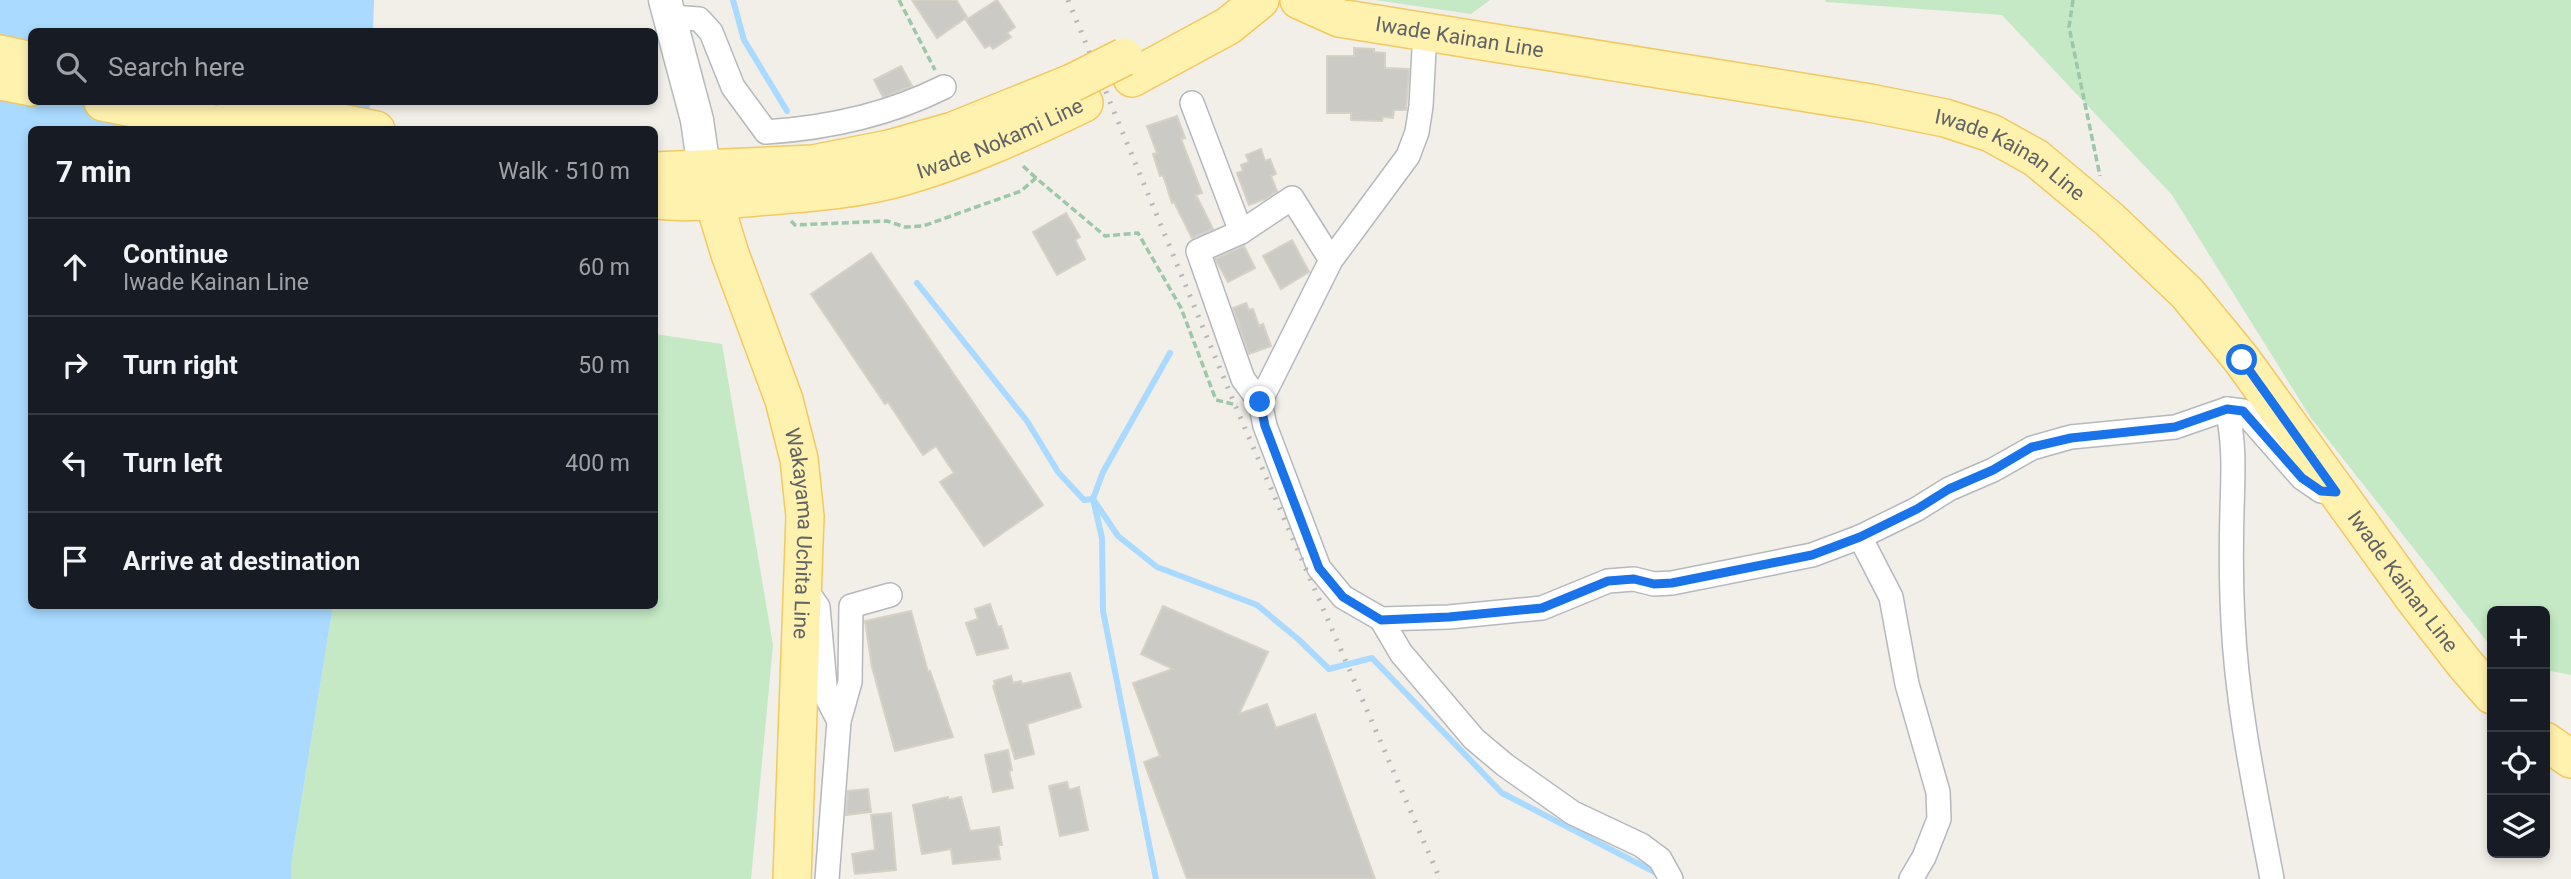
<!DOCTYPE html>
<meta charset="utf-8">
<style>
:root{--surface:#171b24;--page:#20242c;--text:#f1f3f6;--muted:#9ea1a6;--line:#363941}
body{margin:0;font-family:Roboto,sans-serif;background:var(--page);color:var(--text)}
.controls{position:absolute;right:21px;bottom:21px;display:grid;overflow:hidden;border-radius:10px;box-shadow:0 4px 10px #0003}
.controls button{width:63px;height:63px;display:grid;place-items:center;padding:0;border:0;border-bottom:2px solid var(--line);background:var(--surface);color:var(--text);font:35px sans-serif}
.stop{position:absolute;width:21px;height:21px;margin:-16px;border:5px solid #1a73e8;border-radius:50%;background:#fff}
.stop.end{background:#1a73e8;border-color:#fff;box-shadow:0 2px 7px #0008}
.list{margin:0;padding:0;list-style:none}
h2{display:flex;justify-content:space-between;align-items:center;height:91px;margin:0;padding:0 28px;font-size:30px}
h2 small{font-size:23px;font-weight:400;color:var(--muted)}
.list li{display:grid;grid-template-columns:46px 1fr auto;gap:21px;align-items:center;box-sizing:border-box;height:98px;padding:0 28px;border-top:2px solid var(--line)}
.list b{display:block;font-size:26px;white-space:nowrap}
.list p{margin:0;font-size:23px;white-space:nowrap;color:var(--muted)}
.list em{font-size:23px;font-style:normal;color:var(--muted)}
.icon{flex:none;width:38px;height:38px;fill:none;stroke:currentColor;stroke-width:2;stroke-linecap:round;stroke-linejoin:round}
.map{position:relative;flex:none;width:2571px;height:879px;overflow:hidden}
.search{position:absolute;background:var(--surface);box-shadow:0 4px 10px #0003;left:28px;top:28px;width:630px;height:77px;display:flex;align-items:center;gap:18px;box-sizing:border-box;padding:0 24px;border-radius:10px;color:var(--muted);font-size:26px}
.panel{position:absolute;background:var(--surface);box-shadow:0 4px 10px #0003;left:28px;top:126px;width:630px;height:483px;border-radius:10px}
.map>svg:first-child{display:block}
.green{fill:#c5e8c5}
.water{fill:#aadaff}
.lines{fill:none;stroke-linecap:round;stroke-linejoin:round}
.stream{stroke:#aadaff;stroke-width:6}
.building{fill:#cccac5;stroke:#d6d1c6;stroke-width:2}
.minor-casing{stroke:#b5b8bc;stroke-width:26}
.secondary-casing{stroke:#b6babf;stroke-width:35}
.primary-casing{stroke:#f2c960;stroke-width:40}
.path{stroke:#9cc7a9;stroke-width:3.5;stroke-dasharray:7 3.5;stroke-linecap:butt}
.minor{stroke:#fff;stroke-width:23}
.secondary{stroke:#fff;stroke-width:32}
.primary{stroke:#fff2af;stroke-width:37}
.rail{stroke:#b6b7b8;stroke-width:5;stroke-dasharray:2 9;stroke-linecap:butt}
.primary-bridge-casing{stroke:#f2c960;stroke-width:40;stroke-linecap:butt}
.primary-bridge{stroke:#fff2af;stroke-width:37}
.route{stroke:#1a73e8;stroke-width:9}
.labels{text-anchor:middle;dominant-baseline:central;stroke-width:6;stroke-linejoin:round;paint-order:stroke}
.street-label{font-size:21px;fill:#5f6368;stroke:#fff}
</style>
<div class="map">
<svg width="2571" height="879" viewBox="0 0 2571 879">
<rect width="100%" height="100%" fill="#f1efe8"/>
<g class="green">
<path d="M1375,0H1490L1471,14Z"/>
<path d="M1825,0H2571V675L2545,670V611H2492V648L2311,418L2172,195L2002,15L1826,2Z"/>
<path d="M655,334L722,344L773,645L751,879H291L292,858L333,606H654Z"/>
</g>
<path class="water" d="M0,0H374L373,31L32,32V102H370L369,129L32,130V606H333L292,858L291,879H0Z"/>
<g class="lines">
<g class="stream">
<path d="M733,0L744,40L787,111"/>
<path d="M917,283L1027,421L1058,472L1084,500L1093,499"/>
<path d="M1093,499L1118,536L1157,567L1257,605L1298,639L1329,669L1372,658L1502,793L1664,877"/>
<path d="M1156,879L1103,611L1102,538L1093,499L1103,472L1170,353"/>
</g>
</g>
<g class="building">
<path d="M912,0H956L967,17L937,38Z"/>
<path d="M997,0L1015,27L1007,33L1011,37L993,49L990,45L985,48L966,20Z"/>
<path d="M1354,48L1374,49V52L1385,53V68L1409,69L1406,110H1394L1393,118L1383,117L1382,121L1351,120V113H1327V56H1354Z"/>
<path d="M901,66L912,86L883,97L874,80Z"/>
<path d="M1177,116L1185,138L1181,139L1202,193L1196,195L1213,229L1192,238L1174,202L1172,203L1163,175L1160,176L1153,154L1157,153L1147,126Z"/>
<path d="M1261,149L1265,161L1270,159L1276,174L1271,176L1277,191L1265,199L1249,205L1237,173L1243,171L1241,165L1249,162L1246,155Z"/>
<path d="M1066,213L1080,237L1075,240L1085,259L1057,275L1033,232Z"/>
<path d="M1292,240L1309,272L1281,289L1263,256Z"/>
<path d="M1244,246L1255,268L1228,282L1215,259Z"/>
<path d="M871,253L1043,505L984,546L940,482L954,473L936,446L923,455L888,402L885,404L811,294Z"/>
<path d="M1246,303L1249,310L1253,309L1259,326L1263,324L1271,346L1249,354L1233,308Z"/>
<path d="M990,604L998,627L1001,626L1008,648L977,655L966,623L978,619L975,609Z"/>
<path d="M1163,606L1268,652L1239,714L1267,704L1276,728L1315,714L1375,879H1187L1144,762L1160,756L1133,683L1173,669L1141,654Z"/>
<path d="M911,611L928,672L930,671L953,737L895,751L872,667L865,621Z"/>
<path d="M1070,673L1081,707L1027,724L1034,754L1015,759L993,686L995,685L994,681L1011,676L1013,683L1021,681L1022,684Z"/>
<path d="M1008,750L1012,770L1009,771L1013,788L993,792L985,755Z"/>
<path d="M1067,782L1069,790L1079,787L1088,830L1060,836L1049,786Z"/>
<path d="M868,789L871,812L846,815L848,791Z"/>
<path d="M948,797V800L961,797L970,831L999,827L1002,845H998L1000,859L953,864L951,849L922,854L913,805Z"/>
<path d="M891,813L896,870L855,874L852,854L875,850L871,815Z"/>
</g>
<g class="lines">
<g class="minor-casing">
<g id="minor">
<path d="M671,17L699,19L711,32L733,87L766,132C828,128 888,115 944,87"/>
<path d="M1192,103L1241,232"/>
<path d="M1331,260L1292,198L1241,232L1198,251L1243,379L1260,402L1331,260L1408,156L1417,132L1421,106L1425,31"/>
<path d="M1260,402L1265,426L1319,568L1343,597L1381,619L1401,653L1474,739L1505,765L1573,813L1641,845L1660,859L1671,879"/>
<path d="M2227,409C2235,444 2233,475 2232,510C2231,547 2231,584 2233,621C2237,708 2256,794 2272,879"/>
<path d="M1860,537L1891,597L1907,684L1938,792L1939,819L1924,857L1911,879"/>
<path d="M811,597L818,607L826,696L839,721L850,682L851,606L890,595"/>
<path d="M1381,619L1449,617L1542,608L1608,581L1634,579L1654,584L1672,583L1812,555L1860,537L1917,509L1949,489L1993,470L2032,448L2071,437L2175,427L2227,409L2243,411L2302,478L2321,491L2333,492"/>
<path d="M827,879L839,721"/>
</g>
</g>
<g class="secondary-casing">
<path id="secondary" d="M665,0L697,120L704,169"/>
</g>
<g class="primary-casing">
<g id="primary">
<path id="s1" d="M1299,0L1339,18L1870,103L1945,118L1991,133L2036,158L2109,219L2187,293L2242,360L2413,597L2464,663L2492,695"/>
<path d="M0,54L32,61"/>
<path d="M1132,78L1228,26L1260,0"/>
<path d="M0,81L32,87"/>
<path d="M103,102L244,130"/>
<path d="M236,102L376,130"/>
<path id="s2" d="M704,169L730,254L784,400L799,459L805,516L792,879"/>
<path d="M654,171L813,164L889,149L953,131L1072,83"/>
<path id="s3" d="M654,200C688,204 722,200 756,197C806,193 857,190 905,176C967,158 1026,131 1084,103"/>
<path d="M2545,741L2571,759"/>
</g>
</g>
<g class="path">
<path d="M899,0L935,70"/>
<path d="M2073,0L2069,27L2100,176"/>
<path d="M1023,166L1036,178"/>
<path d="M791,221L795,225L887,221L905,227L923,226L1021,191L1036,178L1105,236L1138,233L1181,308L1216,400L1237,405"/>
</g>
<use href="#minor" class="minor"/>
<use href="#secondary" class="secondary"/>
<use href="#primary" class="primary"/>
<path class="rail" d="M1068,0L1235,405L1440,879"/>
<g class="primary-bridge-casing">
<path id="primary-bridge" d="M1072,83L1124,57"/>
</g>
<use href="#primary-bridge" class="primary-bridge"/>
</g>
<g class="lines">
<path class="route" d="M1260,402L1265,426L1319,568L1343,597L1381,620L1449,617L1542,608L1608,581L1634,579L1654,584L1672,583L1812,555L1860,537L1917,509L1949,489L1993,470L2032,447L2071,438L2175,427L2227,409L2243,411L2302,478L2321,491L2336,492L2242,360"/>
</g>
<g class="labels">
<g class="street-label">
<text stroke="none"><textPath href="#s1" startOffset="166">Iwade Kainan Line</textPath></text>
<text stroke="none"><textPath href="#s3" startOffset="355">Iwade Nokami Line</textPath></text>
<text stroke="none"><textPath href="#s1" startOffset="733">Iwade Kainan Line</textPath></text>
<text stroke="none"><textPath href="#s2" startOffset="380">Wakayama Uchita Line</textPath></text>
<text stroke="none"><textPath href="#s1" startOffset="1321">Iwade Kainan Line</textPath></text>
</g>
</g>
</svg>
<div class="controls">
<button>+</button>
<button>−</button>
<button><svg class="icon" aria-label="locate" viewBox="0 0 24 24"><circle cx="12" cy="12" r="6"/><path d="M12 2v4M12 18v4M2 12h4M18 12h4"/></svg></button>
<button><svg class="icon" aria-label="layers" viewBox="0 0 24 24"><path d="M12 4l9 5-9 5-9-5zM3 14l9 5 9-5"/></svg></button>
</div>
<div class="stop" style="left:2242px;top:360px"></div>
<div class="stop end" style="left:1260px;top:402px"></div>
<div class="search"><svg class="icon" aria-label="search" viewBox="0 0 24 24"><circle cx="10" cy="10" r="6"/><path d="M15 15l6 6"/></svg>Search here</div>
<section class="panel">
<h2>7 min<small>Walk · 510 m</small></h2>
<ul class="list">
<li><svg class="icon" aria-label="ahead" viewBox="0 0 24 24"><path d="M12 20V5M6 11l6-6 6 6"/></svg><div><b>Continue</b><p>Iwade Kainan Line</p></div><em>60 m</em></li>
<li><svg class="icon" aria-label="right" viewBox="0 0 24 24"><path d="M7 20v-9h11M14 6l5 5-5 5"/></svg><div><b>Turn right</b></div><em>50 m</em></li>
<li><svg class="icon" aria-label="left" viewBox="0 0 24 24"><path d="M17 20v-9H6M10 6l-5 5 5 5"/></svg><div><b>Turn left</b></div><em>400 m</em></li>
<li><svg class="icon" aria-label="arrive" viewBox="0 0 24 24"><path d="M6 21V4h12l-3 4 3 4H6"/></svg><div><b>Arrive at destination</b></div></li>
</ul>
</section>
</div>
